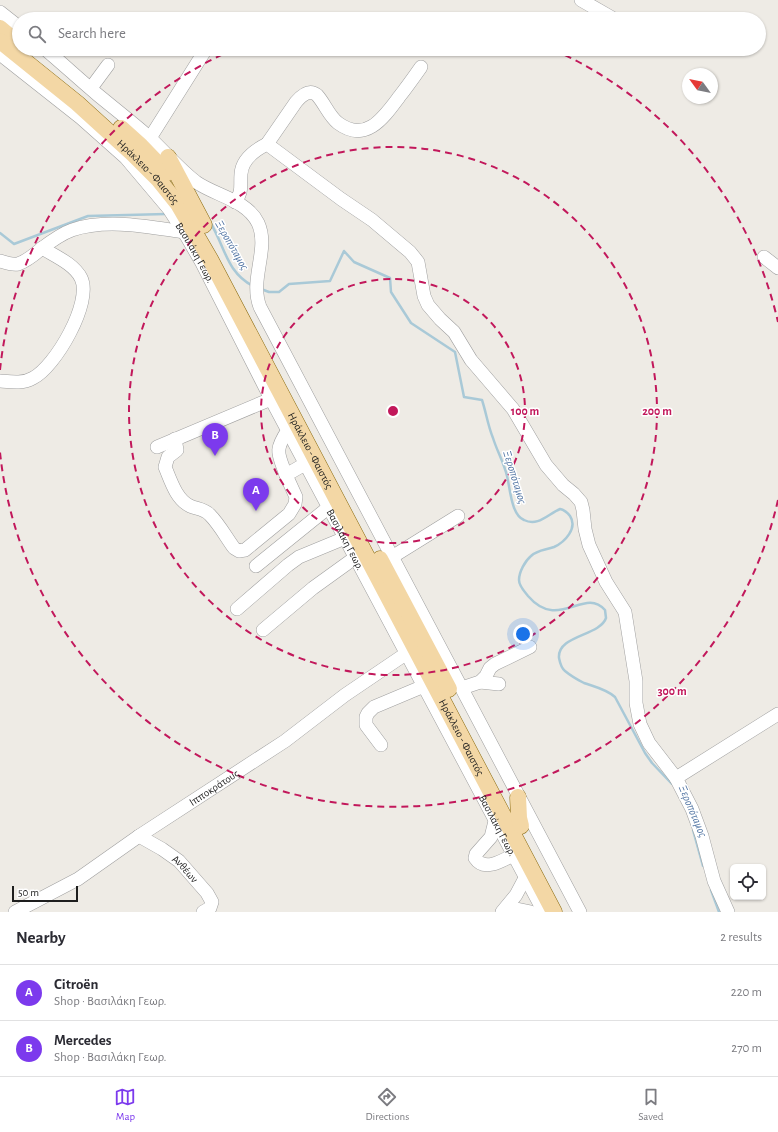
<!DOCTYPE html>
<meta charset="utf-8">
<style>
:root{--surface:#fff;--page:#f7f7f7;--text:#2b2b33;--muted:#7c7c81;--line:#e1e1e2;--accent:#7c3aed}
body{margin:0;font-family:"Alegreya Sans",sans-serif;background:var(--page);color:var(--text)}
.controls{position:absolute;right:12px;bottom:12px;display:grid;overflow:hidden;border-radius:6px;box-shadow:0 1px 3px #0004}
.controls button{width:36px;height:36px;display:grid;place-items:center;padding:0;border:0;border-bottom:1px solid var(--line);background:var(--surface);color:var(--text);font:20px sans-serif}
.compass{position:absolute;left:682px;top:68px;width:36px;height:36px;border-radius:50%;background:var(--surface);box-shadow:0 1px 3px #0004;rotate:303deg}
.scale{position:absolute;left:12px;bottom:10px;width:66px;box-sizing:border-box;padding-left:4px;border:2px solid #1e1e1e;border-top:0;font-size:11px;line-height:14px;white-space:nowrap;color:#1e1e1e;-webkit-text-stroke:3px #fff;paint-order:stroke}
.you{position:absolute;left:523px;top:634px;width:14px;height:14px;margin:-10px;border:3px solid #fff;border-radius:50%;background:#1a73e8;box-shadow:0 0 0 6px #1a73e833}
.badge{display:grid;place-items:center;width:26px;height:26px;border-radius:50%;background:var(--accent);color:#fff;font-size:13px;font-weight:700}
.pin{position:absolute;translate:-50% -33px;filter:drop-shadow(0 1px 2px #0008)}
.pin::after{content:'';position:absolute;top:21px;width:14px;height:12px;background:inherit;clip-path:polygon(0 0,100% 0,50% 100%)}
.list{margin:0;padding:0;list-style:none}
h2{display:flex;justify-content:space-between;align-items:center;height:52px;margin:0;padding:0 16px;font-size:17px}
h2 small{font-size:13px;font-weight:400;color:var(--muted)}
.list li{display:grid;grid-template-columns:26px 1fr auto;gap:12px;align-items:center;box-sizing:border-box;height:56px;padding:0 16px;border-top:1px solid var(--line)}
.list b{display:block;font-size:15px;white-space:nowrap}
.list p{margin:0;font-size:13px;white-space:nowrap;color:var(--muted)}
.list em{font-size:13px;font-style:normal;color:var(--muted)}
.icon{flex:none;width:22px;height:22px;fill:none;stroke:currentColor;stroke-width:2;stroke-linecap:round;stroke-linejoin:round}
.map{position:relative;flex:none;width:778px;height:912px;overflow:hidden}
.search{position:absolute;background:var(--surface);box-shadow:0 1px 3px #0004;left:12px;right:12px;top:12px;height:44px;display:flex;align-items:center;gap:10px;box-sizing:border-box;padding:0 14px;border-radius:22px;color:var(--muted);font-size:15px}
.sheet{height:164px;background:var(--surface)}
nav{display:flex;justify-content:space-around;align-items:center;box-sizing:border-box;height:56px;border-top:1px solid var(--line);background:var(--surface);font-size:11px;color:var(--muted)}
nav a{display:grid;justify-items:center;gap:2px}
nav .on{color:var(--accent)}
.map>svg:first-child{display:block}
.lines{fill:none;stroke-linecap:round;stroke-linejoin:round}
.stream{stroke:#a9c9d7;stroke-width:2.5}
.minor-casing{stroke:#9f9f9f;stroke-width:14}
.major-casing{stroke:#8a6a0e;stroke-width:17}
.minor{stroke:#fff;stroke-width:13}
.major{stroke:#f3d7a5;stroke-width:16}
.ring{fill:none;stroke:#c2185b;stroke-width:2;stroke-dasharray:7 5}
.labels{text-anchor:middle;dominant-baseline:central;stroke-width:3;stroke-linejoin:round;paint-order:stroke}
.street-label{font-size:11px;fill:#1e1e1e;stroke:#fff}
.water-label{font-size:12px;font-style:italic;fill:#5376a4;stroke:#fff}
.centre{fill:#c2185b;stroke:#fff;stroke-width:2}
.ring-label{font-size:12px;text-anchor:middle;font-weight:bold;fill:#c2185b;stroke:#fff;stroke-width:3;stroke-linejoin:round;paint-order:stroke}
</style>
<div class="map">
<svg width="778" height="912" viewBox="0 0 778 912">
<rect width="100%" height="100%" fill="#eeebe5"/>
<g class="lines">
<g class="stream">
<path d="M210,222C225,246 226,272 253,286"/>
<path d="M0,233L14,244L88,216L166,214"/>
<path d="M261,289L269,292H279L289,284L330,281L344,251L354,262L390,278L391,292L411,323L455,352L464,397L482,400C486,412 488,426 493,438C497,451 504,463 507,476C510,487 511,515 524,520C538,527 548,514 560,509C565,510 567,512 570,516C578,528 565,542 554,547C546,550 537,550 531,556C525,561 519,572 519,580C519,586 524,591 528,596C559,632 584,586 605,610L606,618C600,636 557,635 559,658C560,663 561,668 565,671C571,676 578,680 584,683C595,687 606,689 615,697L645,753L652,763L672,784"/>
<path d="M693,830L703,866"/>
<path d="M711,890L719,912"/>
</g>
<g class="minor-casing">
<g id="minor">
<path d="M581,0L614,19"/>
<path d="M0,12L19,27"/>
<path d="M45,49C63,64 80,80 98,95C115,109 133,123 150,138C165,152 179,169 196,182C216,196 247,200 258,223C270,249 249,279 260,307L580,912"/>
<path id="s1" d="M0,54L81,118L126,158L169,209L187,237L202,263L271,399L544,912"/>
<path d="M91,88L108,65"/>
<path d="M150,138L206,49"/>
<path d="M267,144L296,102C302,95 309,89 317,95C325,104 329,116 338,123C366,144 384,117 399,97C407,87 414,77 421,67"/>
<path d="M235,202C243,192 240,186 241,174C242,159 255,150 267,144L341,199L372,220L410,252L418,262L424,296L428,305L440,319L454,332L471,360L513,409L546,465L563,485L574,494L581,502L583,510L585,529L589,545L606,582L625,612L636,681V703L640,724L649,743L676,778L692,809L702,836L714,881L728,912"/>
<path d="M764,257L778,268"/>
<path d="M0,261C6,263 12,265 18,264C27,261 34,255 41,249C50,242 61,234 72,230C107,218 149,227 184,232"/>
<path d="M0,381C11,382 23,384 33,378C55,367 93,302 81,278C74,264 55,256 42,248"/>
<path d="M175,439L177,450L168,457L165,467C171,481 176,499 190,506C197,509 205,509 210,515C219,524 226,537 234,548L239,551L245,550L289,514L295,504L296,497L286,475L305,464"/>
<path d="M157,447L271,399"/>
<path d="M286,475C278,453 274,451 288,430"/>
<path d="M392,557L458,516"/>
<path d="M256,566L329,507"/>
<path d="M237,609L288,565L299,557L345,538"/>
<path d="M263,630L313,588L356,557"/>
<path d="M480,682L499,684"/>
<path d="M462,688L480,682L486,676L490,668L495,664L530,647"/>
<path d="M381,745L366,725V717L368,713L374,707L424,686"/>
<path d="M676,778L778,714"/>
<path d="M495,821L491,837L476,854L475,858C484,872 502,861 513,855"/>
<path id="s2" d="M139,836L162,849L179,861L207,893L212,902L210,908L203,912"/>
<path d="M507,907L531,912"/>
<path id="s3" d="M15,912L78,879L139,836L285,741L345,695L407,653"/>
<path d="M502,912L516,895L525,878"/>
</g>
</g>
<g class="major-casing">
<g id="major">
<path d="M0,28L19,44"/>
<path id="s4" d="M0,41L77,103L133,154L158,179L178,204L210,259L554,912"/>
<path d="M121,128L141,146L167,173"/>
<path d="M168,157L204,225"/>
<path d="M380,559L449,689"/>
<path d="M518,797L519,818L521,826"/>
</g>
</g>
<use href="#minor" class="minor"/>
<use href="#major" class="major"/>
</g>
<g class="ring">
<circle cx="393" cy="411" r="132"/>
<circle cx="393" cy="411" r="264"/>
<path d="M778 500A395 395 0 0 1 0 452M0 370A395 395 0 0 1 232 50M345 19A395 395 0 0 1 441 19M554 50A395 395 0 0 1 778 322"/>
</g>
<g class="labels">
<g class="street-label">
<text stroke="none"><textPath href="#s4" startOffset="198">Ηράκλειο - Φαιστός</textPath></text>
<text stroke="none"><textPath href="#s1" startOffset="281">Βασιλάκη Γεωρ.</textPath></text>
<text stroke="none"><textPath href="#s4" startOffset="522">Ηράκλειο - Φαιστός</textPath></text>
<text stroke="none"><textPath href="#s1" startOffset="605">Βασιλάκη Γεωρ.</textPath></text>
<text stroke="none"><textPath href="#s4" startOffset="846">Ηράκλειο - Φαιστός</textPath></text>
<text stroke="none"><textPath href="#s3" startOffset="235">Ιπποκράτους</textPath></text>
<text stroke="none"><textPath href="#s1" startOffset="929">Βασιλάκη Γεωρ.</textPath></text>
<text stroke="none"><textPath href="#s2" startOffset="57">Ανθέων</textPath></text>
</g>
<g class="water-label">
<text transform="translate(232 245) rotate(60)">Ξεροπόταμος</text>
<text transform="translate(515 477) rotate(73)">Ξεροπόταμος</text>
<text transform="translate(693 811) rotate(67)">Ξεροπόταμος</text>
</g>
</g>
<circle cx="393" cy="411" r="6" class="centre"/>
<g class="ring-label">
<text x="525" y="415">100 m</text>
<text x="657" y="415">200 m</text>
<text x="672" y="695">300 m</text>
</g>
</svg>
<div class="controls">
<button><svg class="icon" aria-label="locate" viewBox="0 0 24 24"><circle cx="12" cy="12" r="6"/><path d="M12 2v4M12 18v4M2 12h4M18 12h4"/></svg></button>
</div>
<svg class="compass" viewBox="-18 -18 36 36"><path d="M0-13l5 13h-10z" fill="#e53935"/><path d="M0 13l5-13h-10z" fill="#7c7c81"/></svg>
<div class="scale">50 m</div>
<div class="you"></div>
<div class="pin badge" style="left:256px;top:511px">A</div>
<div class="pin badge" style="left:215px;top:456px">B</div>
<div class="search"><svg class="icon" aria-label="search" viewBox="0 0 24 24"><circle cx="10" cy="10" r="6"/><path d="M15 15l6 6"/></svg>Search here</div>
</div>
<section class="sheet">
<h2>Nearby<small>2 results</small></h2>
<ul class="list">
<li><span class="badge">A</span><div><b>Citroën</b><p>Shop · Βασιλάκη Γεωρ.</p></div><em>220 m</em></li>
<li><span class="badge">B</span><div><b>Mercedes</b><p>Shop · Βασιλάκη Γεωρ.</p></div><em>270 m</em></li>
</ul>
</section>
<nav>
<a class="on"><svg class="icon" aria-label="map" viewBox="0 0 24 24"><path d="M3 6l6-2 6 2 6-2v14l-6 2-6-2-6 2zM9 4v14M15 6v14"/></svg>Map</a>
<a><svg class="icon" aria-label="directions" viewBox="0 0 24 24"><path d="M12 3l9 9-9 9-9-9zM9 14v-3h6M13 9l2 2-2 2"/></svg>Directions</a>
<a><svg class="icon" aria-label="saved" viewBox="0 0 24 24"><path d="M7 4h10v16l-5-4-5 4z"/></svg>Saved</a>
</nav>
